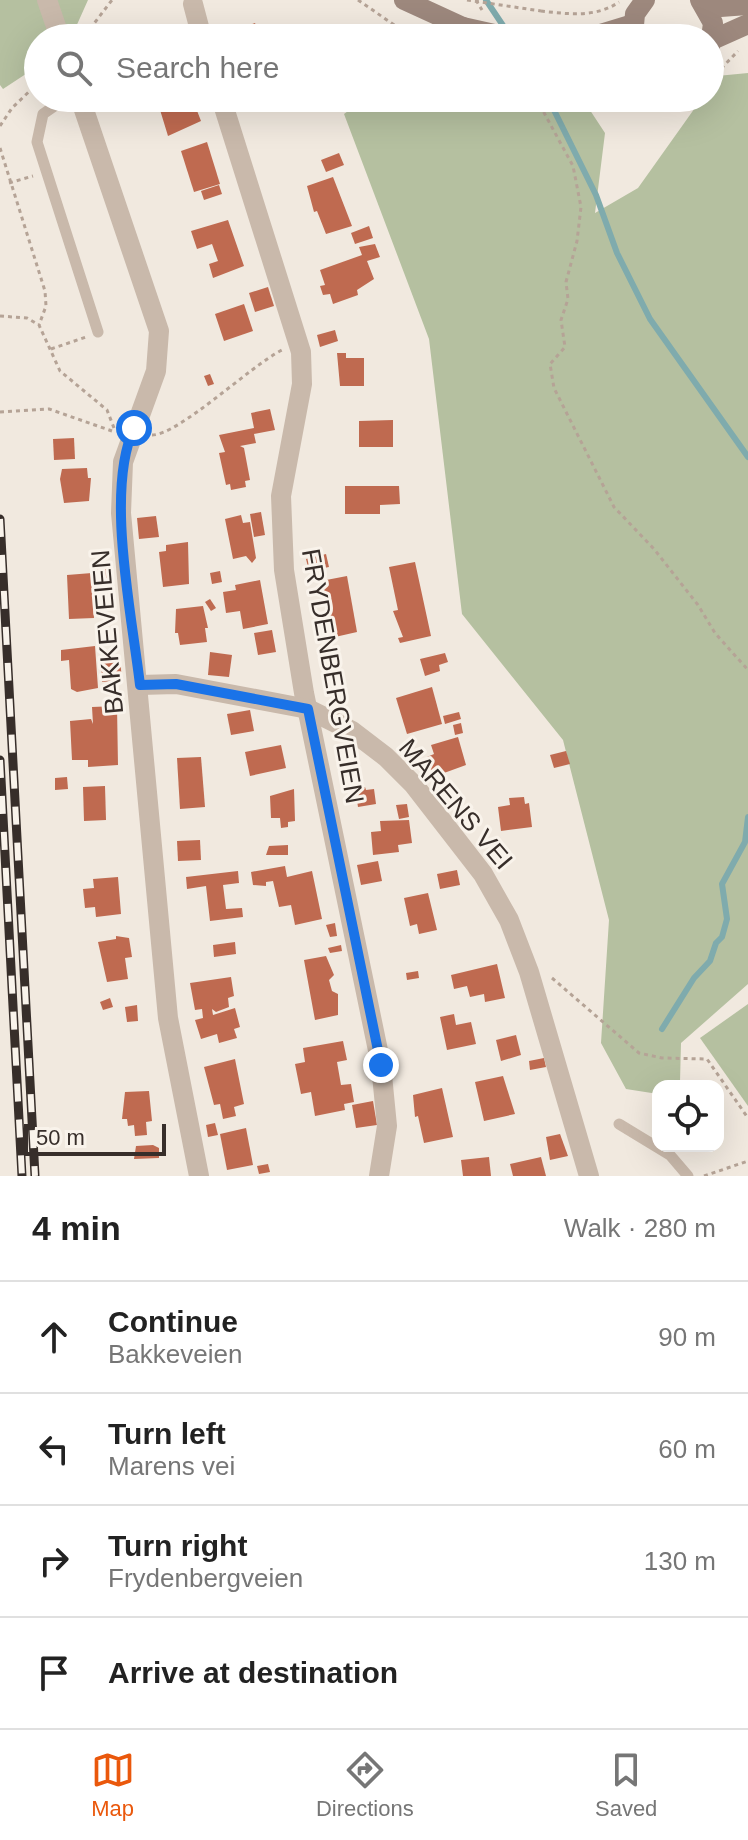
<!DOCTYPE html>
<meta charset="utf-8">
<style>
:root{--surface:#fff;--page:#f6f6f6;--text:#222;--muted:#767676;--line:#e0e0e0;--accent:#ea580c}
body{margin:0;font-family:Arial,sans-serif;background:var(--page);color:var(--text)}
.controls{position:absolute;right:24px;bottom:24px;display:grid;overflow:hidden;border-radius:16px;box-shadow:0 8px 32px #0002}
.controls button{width:72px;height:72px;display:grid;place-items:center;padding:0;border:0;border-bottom:2px solid var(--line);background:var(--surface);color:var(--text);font:40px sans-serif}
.scale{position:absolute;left:24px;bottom:20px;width:142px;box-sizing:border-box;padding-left:8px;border:4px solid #372e2a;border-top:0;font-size:22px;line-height:28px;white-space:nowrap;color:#372e2a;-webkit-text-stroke:6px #f9f3eb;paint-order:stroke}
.stop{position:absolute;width:24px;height:24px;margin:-18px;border:6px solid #1a73e8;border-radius:50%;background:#fff}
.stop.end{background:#1a73e8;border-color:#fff;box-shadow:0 2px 8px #0008}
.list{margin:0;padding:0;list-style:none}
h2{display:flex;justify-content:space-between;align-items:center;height:104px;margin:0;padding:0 32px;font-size:34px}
h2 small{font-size:26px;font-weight:400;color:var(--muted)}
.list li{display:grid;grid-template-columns:52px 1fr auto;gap:24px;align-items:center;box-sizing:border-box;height:112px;padding:0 32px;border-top:2px solid var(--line)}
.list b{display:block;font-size:30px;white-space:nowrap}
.list p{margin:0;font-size:26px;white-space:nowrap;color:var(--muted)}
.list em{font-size:26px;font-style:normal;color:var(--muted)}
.icon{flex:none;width:44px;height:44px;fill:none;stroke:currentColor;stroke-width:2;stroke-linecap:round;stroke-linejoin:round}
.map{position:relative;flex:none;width:748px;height:1176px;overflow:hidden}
.search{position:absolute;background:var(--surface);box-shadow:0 8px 32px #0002;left:24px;right:24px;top:24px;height:88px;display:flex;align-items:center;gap:20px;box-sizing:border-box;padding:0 28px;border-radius:44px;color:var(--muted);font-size:30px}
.sheet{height:552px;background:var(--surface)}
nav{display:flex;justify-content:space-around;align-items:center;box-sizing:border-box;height:112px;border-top:2px solid var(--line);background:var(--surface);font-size:22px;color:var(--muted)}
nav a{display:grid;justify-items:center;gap:4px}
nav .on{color:var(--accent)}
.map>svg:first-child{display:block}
.green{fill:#b5c0a0}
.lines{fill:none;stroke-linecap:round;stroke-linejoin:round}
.stream{stroke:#7fabad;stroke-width:6}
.building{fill:#bf6a50}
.path{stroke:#b5a396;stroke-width:3;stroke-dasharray:4 4;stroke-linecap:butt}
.service{stroke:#c9b9ab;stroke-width:11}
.minor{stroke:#c9b9ab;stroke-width:20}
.secondary{stroke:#9d887d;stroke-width:20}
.rail-casing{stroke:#372e2a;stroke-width:9}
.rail{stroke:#f9f3eb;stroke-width:6;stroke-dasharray:18;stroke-linecap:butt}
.path-bridge{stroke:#b5a396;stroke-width:3;stroke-dasharray:4 4;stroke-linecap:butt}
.secondary-bridge{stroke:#9d887d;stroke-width:20}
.route{stroke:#1a73e8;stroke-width:10}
.labels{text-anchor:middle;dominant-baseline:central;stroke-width:6;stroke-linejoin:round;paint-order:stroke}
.street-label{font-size:26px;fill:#372e2a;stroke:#f9f3eb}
</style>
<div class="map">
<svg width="748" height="1176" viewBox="0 0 748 1176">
<rect width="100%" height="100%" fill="#f1e9df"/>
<g class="green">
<path d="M0,0H88L71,38H38V66L3,89L0,85Z"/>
<path d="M748,73V984L681,1043L680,1082L678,1086H658V1094L626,1089L601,1043L609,920L563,740L462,614L429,339L344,114L366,98H582L605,133L595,213L638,188L702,98H710V86L717,76Z"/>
<path d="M748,1004V1106L700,1038Z"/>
</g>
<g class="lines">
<g class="stream">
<path d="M486,0L506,30"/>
<path d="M548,98L596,195L617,253L650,319L748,457"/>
<path d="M662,1029L694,978L710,961L716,943L722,937L727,919L722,884L745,842L748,817"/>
</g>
</g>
<g class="building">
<path d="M255,23L259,33L256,36L230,38L228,33Z"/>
<path d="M163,98H199L201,106L196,108L201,121L168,136L157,100Z"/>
<path d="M207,142L220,184L194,192L181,151Z"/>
<path d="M339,153L344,165L326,172L321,160Z"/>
<path d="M333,177L352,226L326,234L317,211L314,212L307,186Z"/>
<path d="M219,185L222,194L204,200L201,191Z"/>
<path d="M228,220L244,266L213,278L209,264L218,261L212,244L197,249L191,231Z"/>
<path d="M369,226L373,238L355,244L351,233Z"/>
<path d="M375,244L380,257L367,261L374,279L357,290L358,295L333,304L330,294L323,295L320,286L325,285L320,270L362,255L359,247Z"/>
<path d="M268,287L274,306L255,312L249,293Z"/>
<path d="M244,304L253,331L224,341L215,314Z"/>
<path d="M335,330L338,341L320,347L317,335Z"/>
<path d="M337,353H346V358H364V386H340Z"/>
<path d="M210,374L214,384L208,386L204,376Z"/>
<path d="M270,409L275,430L254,434L256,443L240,446L244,448L250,480L245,481L246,487L231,490L230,484L226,485L219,453L225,452L219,435L254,428L251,413Z"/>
<path d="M393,420V447H359V421Z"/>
<path d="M74,438L75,459L54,460L53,439Z"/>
<path d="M87,468L88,478H91L89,501L64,503L60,479L62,469Z"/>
<path d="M345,486H399L400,504L380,505V514H345Z"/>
<path d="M261,512L265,535L254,537L250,514Z"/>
<path d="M241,515L243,523L250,522L256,558L252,563L246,556L233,559L225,519Z"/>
<path d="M156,516L159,537L139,539L137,518Z"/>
<path d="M188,542L189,584L163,587L159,552L166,551V545Z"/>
<path d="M326,554L329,567L309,571L306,559Z"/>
<path d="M110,561L111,581L92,582L97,604L93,605L94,618L69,619L67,575L92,573V562Z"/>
<path d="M415,562L431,636L400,643L398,638L403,637L393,611L398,610L389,567Z"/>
<path d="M220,571L222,582L212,584L210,573Z"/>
<path d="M347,576L357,632L335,637L321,581Z"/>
<path d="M260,580L268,624L243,629L240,611L226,613L223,592L236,590L235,585Z"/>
<path d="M210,599L216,608L211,611L205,602Z"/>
<path d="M203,606L208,628H205L207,642L180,645L178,633H175L176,609Z"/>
<path d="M272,630L276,652L258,655L254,633Z"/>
<path d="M95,646L98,688L77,692L71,689L69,660L61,661V650Z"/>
<path d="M210,652L232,655L229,677L208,675Z"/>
<path d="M445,653L448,662L439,665L440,671L425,676L420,659Z"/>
<path d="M120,659L122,680L102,682L101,660Z"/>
<path d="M432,687L442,724L407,734L396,698Z"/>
<path d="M117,706L118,765L88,767V760H72L70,721L91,719L93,724L92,707Z"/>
<path d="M250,710L254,731L231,735L227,714Z"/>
<path d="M459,712L461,719L445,724L443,716Z"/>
<path d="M461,723L463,733L455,735L453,725Z"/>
<path d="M458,737L466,765L433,777L427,757L434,754L431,745Z"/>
<path d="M281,745L286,768L250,776L245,752Z"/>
<path d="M566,751L570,764L554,768L550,755Z"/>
<path d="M201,757L205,807L180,809L177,758Z"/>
<path d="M67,777L68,789L55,790V778Z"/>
<path d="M105,786L106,820L84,821L83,787Z"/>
<path d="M365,787L366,790L374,789L376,804L358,807L355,788Z"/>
<path d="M294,789L295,821L288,822V827L281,828L280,818H271L270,796Z"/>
<path d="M524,797L525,804L529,803L532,827L501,831L498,807L510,805L509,798Z"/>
<path d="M407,804L409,817L399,819L396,805Z"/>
<path d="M409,820L412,843L398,845L399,852L373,855L371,832L381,831L380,821Z"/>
<path d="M200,840L201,860L178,861L177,841Z"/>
<path d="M288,845V855H266L269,846Z"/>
<path d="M378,861L382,881L361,885L357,865Z"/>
<path d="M285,866L287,877L312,871L322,919L295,925L291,905L279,907L273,881L266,882V886L253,885L251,872Z"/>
<path d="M457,870L460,885L440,889L437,874Z"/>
<path d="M238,871L239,883L223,885L226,909L242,908L243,917L210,921L206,886L187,889L186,877Z"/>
<path d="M118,877L121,914L96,917L95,907L85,908L83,889L94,888L93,879Z"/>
<path d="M428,893L437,930L419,934L417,924L410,926L404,898Z"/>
<path d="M335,923L337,936L330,937L326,925Z"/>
<path d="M116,936L129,938L132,957L125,958L128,979L107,982L98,942L116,939Z"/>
<path d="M235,942L236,954L214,957L213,945Z"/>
<path d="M341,945L342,951L330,953L328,948Z"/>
<path d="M326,956L334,975L329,980L332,991L338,994V1015L315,1020L304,960Z"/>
<path d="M497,964L505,998L485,1002L484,994L470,997L467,986L454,989L451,975Z"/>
<path d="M418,971L419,978L407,980L406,973Z"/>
<path d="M231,977L234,996L228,998L229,1007L216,1012L212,1009L213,1015L235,1008L240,1027L234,1029L237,1038L219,1043L217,1034L201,1039L195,1020L203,1018L202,1009L195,1010L190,983Z"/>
<path d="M110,998L113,1007L103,1010L100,1002Z"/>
<path d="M137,1005L138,1021L127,1022L125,1007Z"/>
<path d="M454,1014L456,1025L471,1022L476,1044L447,1050L440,1017Z"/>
<path d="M516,1035L521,1055L501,1061L496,1040Z"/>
<path d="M343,1041L347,1060L337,1062L341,1085L351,1084L354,1102L344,1104L345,1110L315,1116L311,1092L301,1094L295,1064L305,1062L303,1048Z"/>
<path d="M544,1058L546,1067L530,1070L529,1061Z"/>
<path d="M235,1059L244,1104L234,1107L236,1116L223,1119L220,1104L214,1105L204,1067Z"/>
<path d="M503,1076L515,1114L484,1121L475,1082Z"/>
<path d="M442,1088L453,1137L424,1143L418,1116L415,1117L413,1095Z"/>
<path d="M149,1091L152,1121L146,1122L147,1135L135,1136L134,1125L128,1126L127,1119H122L125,1092Z"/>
<path d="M373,1101L377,1125L356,1128L352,1105Z"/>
<path d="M215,1123L218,1135L208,1137L206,1125Z"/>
<path d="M246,1128L253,1165L227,1170L220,1134Z"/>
<path d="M560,1134L568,1156L550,1160L546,1137Z"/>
<path d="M153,1145L159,1148V1158L134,1159L136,1146Z"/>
<path d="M489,1157L491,1176H463L461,1160Z"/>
<path d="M541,1157L546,1176H513L510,1164Z"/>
<path d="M268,1164L270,1172L259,1174L257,1166Z"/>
</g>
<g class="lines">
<g class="path">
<path d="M358,0L403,31L420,38"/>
<path d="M476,0L482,10"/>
<path d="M541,11C567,14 596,18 619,2"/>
<path d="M77,37L86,34L112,0"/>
<path d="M710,80L738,51"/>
<path d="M536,98L573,166L581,207L577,241L566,282L568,299L561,320L565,347L550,364L554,388L614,507L654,549L698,605L715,633L748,670"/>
<path d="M0,126L12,108L38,83"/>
<path d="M0,148L45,291L46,306L39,325"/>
<path d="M9,183L33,176"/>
<path d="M0,316L27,318L39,325L60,371L107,410L114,428"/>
<path d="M51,349L86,337"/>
<path d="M0,412L49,409L112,431"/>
<path d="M152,435C179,435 250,366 282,350"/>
<path d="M552,978L639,1053L662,1058L707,1059L748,1118"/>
<path d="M704,1176L748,1161"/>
</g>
<g class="service">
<path d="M66,98L43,114L37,142L98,332"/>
<path d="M619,1124L670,1155L688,1176"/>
</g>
<g class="minor">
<path d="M47,0L60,38"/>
<path d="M193,4L202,38"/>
<path d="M80,98L159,331L156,371L123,462L121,513L168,1018L199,1176"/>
<path d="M221,98L301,352L302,384L281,496L284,570L304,693L381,1065L387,1126L379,1176"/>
<path d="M140,685L176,684L308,709L352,731L386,757L414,785L483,874L509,920L529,972L589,1176"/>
</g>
<g class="secondary">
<path d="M404,0L463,27"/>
<path d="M700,0L713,23L710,46"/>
<path d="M707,8L748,5"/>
<path d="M633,36L635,14L645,0"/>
<path d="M587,38L633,24"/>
<path d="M712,40L748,24"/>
</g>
<g class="rail-casing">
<g id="rail">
<path d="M0,519L35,1176"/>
<path d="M0,760L22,1176"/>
</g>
</g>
<use href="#rail" class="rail"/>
<path class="path-bridge" d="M467,0L541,11"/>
<path class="secondary-bridge" d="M463,27L512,38"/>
</g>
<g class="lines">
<path class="route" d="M134,428C105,491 132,615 140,685L176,684L308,709L381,1065"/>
</g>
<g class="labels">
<g class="street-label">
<text transform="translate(107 632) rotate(-95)">BAKKEVEIEN</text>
<text transform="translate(333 676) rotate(80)">FRYDENBERGVEIEN</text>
<text transform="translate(456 804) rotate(50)">MARENS VEI</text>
</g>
</g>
</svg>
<div class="controls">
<button><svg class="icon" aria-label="locate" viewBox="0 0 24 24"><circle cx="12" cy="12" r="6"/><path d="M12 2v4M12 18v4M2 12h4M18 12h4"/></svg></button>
</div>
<div class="scale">50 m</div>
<div class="stop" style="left:134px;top:428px"></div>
<div class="stop end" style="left:381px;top:1065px"></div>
<div class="search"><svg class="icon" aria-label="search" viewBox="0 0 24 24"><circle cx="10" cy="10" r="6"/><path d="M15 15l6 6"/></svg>Search here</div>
</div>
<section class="sheet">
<h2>4 min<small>Walk · 280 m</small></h2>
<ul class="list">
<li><svg class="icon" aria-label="ahead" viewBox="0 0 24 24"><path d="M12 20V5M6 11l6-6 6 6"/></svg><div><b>Continue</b><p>Bakkeveien</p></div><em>90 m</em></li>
<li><svg class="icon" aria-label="left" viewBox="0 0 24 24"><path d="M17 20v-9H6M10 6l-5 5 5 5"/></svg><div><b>Turn left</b><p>Marens vei</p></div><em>60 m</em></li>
<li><svg class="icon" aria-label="right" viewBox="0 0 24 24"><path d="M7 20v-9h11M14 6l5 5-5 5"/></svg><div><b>Turn right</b><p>Frydenbergveien</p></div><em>130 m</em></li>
<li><svg class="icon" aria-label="arrive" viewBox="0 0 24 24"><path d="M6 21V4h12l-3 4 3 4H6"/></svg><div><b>Arrive at destination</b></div></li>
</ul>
</section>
<nav>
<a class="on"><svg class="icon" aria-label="map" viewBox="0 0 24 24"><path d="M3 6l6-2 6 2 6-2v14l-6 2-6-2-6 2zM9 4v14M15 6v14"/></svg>Map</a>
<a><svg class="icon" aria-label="directions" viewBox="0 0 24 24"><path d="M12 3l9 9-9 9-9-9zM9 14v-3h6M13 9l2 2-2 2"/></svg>Directions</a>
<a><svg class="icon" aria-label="saved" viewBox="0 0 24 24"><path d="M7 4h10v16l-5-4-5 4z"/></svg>Saved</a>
</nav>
